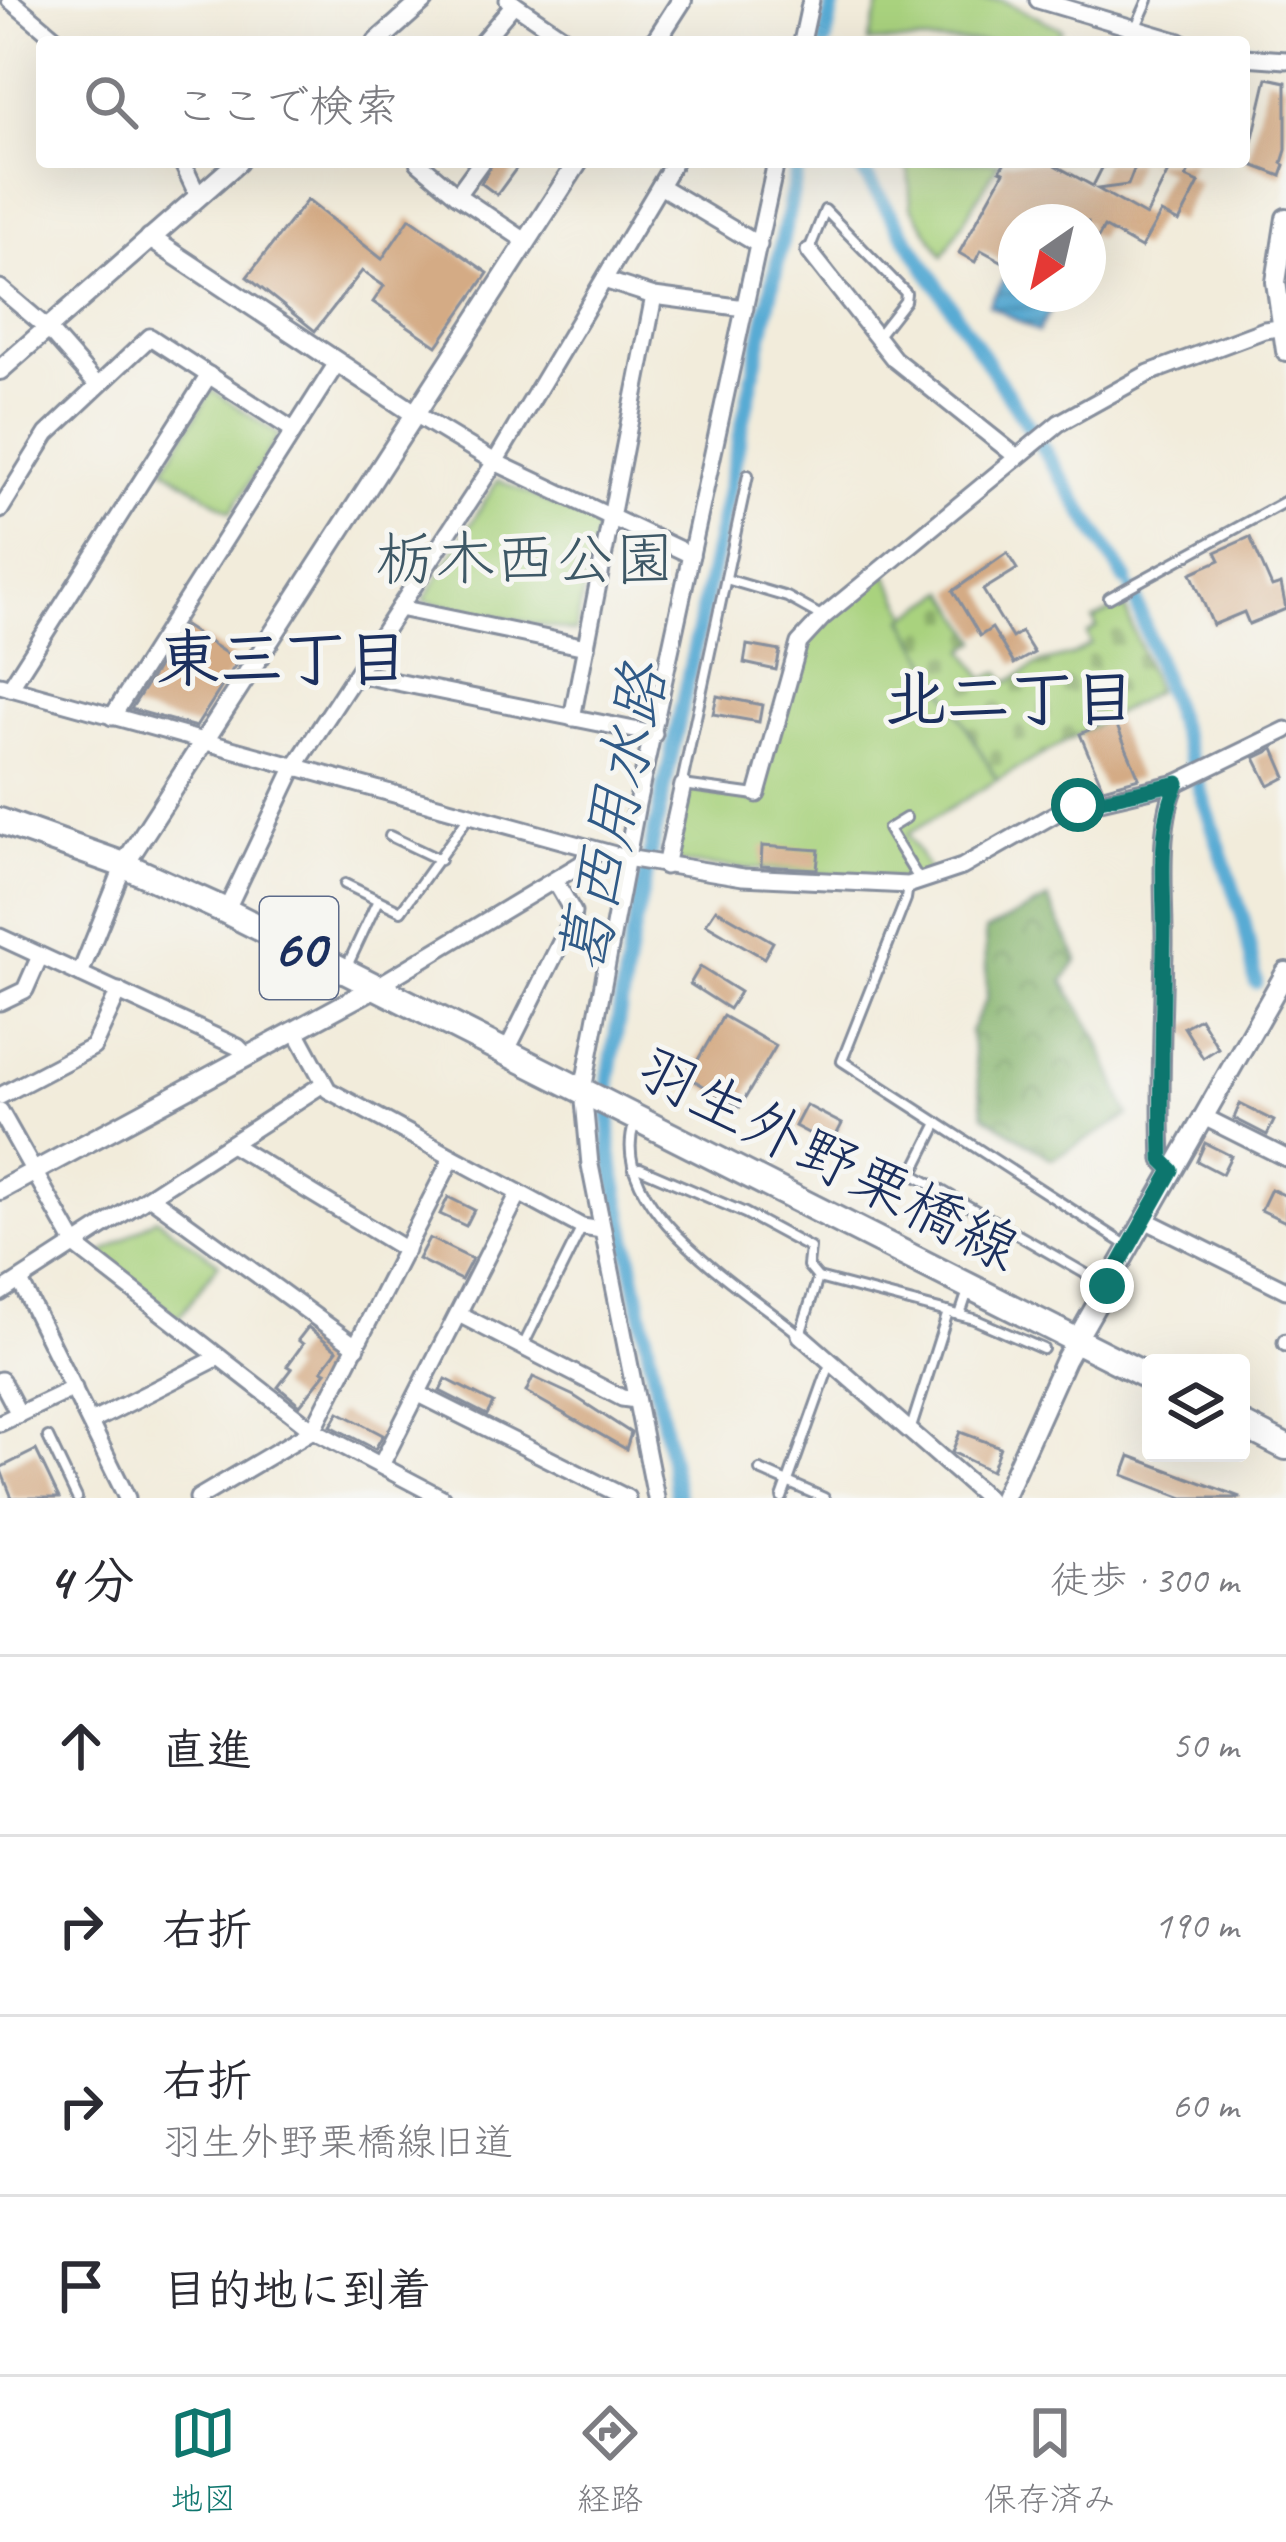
<!DOCTYPE html>
<html lang="ja">
<meta charset="utf-8">
<style>
:root{--surface:#fff;--page:#f7f7f7;--text:#2b2b33;--muted:#7c7c81;--line:#e1e1e2;--accent:#0f766e}
body{margin:0;font-family:Caveat,"Klee One",sans-serif;background:var(--page);color:var(--text)}
.controls{position:absolute;right:36px;bottom:36px;display:grid;overflow:hidden;border-radius:12px;box-shadow:0 12px 48px #0002}
.controls button{width:108px;height:108px;display:grid;place-items:center;padding:0;border:0;border-bottom:3px solid var(--line);background:var(--surface);color:var(--text);font:60px sans-serif}
.compass{position:absolute;left:998px;top:204px;width:108px;height:108px;border-radius:50%;background:var(--surface);box-shadow:0 12px 48px #0002;rotate:214deg}
.stop{position:absolute;width:36px;height:36px;margin:-27px;border:9px solid #0f766e;border-radius:50%;background:#fff}
.stop.end{background:#0f766e;border-color:#fff;box-shadow:0 3px 12px #0008}
.list{margin:0;padding:0;list-style:none}
h2{display:flex;justify-content:space-between;align-items:center;height:156px;margin:0;padding:0 48px;font-size:51px}
h2 small{font-size:39px;font-weight:400;color:var(--muted)}
.list li{display:grid;grid-template-columns:78px 1fr auto;gap:36px;align-items:center;box-sizing:border-box;height:180px;padding:0 48px;border-top:3px solid var(--line)}
.list b{display:block;font-size:45px;white-space:nowrap}
.list p{margin:0;font-size:39px;white-space:nowrap;color:var(--muted)}
.list em{font-size:39px;font-style:normal;color:var(--muted)}
.icon{flex:none;width:66px;height:66px;fill:none;stroke:currentColor;stroke-width:2;stroke-linecap:round;stroke-linejoin:round}
.map{position:relative;flex:none;width:1286px;height:1498px;overflow:hidden}
.search{position:absolute;background:var(--surface);box-shadow:0 12px 48px #0002;left:36px;right:36px;top:36px;height:132px;display:flex;align-items:center;gap:30px;box-sizing:border-box;padding:0 42px;border-radius:12px;color:var(--muted);font-size:45px}
.sheet{height:876px;background:var(--surface)}
nav{display:flex;justify-content:space-around;align-items:center;box-sizing:border-box;height:168px;border-top:3px solid var(--line);background:var(--surface);font-size:33px;color:var(--muted)}
nav a{display:grid;justify-items:center;gap:6px}
nav .on{color:var(--accent)}
.map>svg:first-child{display:block}
.forest{fill:url(#forest-crowns);stroke:#507266;stroke-width:3}
.cemetery{fill:url(#cemetery-stones);stroke:#62806e;stroke-width:3}
.park{fill:#a9d27e;stroke:#62806e;stroke-width:3}
.water{fill:url(#water-rules);stroke:#3a6d99;stroke-width:3}
.lines{fill:none;stroke-linecap:round;stroke-linejoin:round}
.stream{stroke:#58abd4;stroke-width:4.5}
.canal{stroke:#58abd4;stroke-width:15}
.building{fill:#d4ab85}
.service-casing{stroke:#868e9c;stroke-width:14}
.minor-casing{stroke:#868e9c;stroke-width:21}
.tertiary-casing{stroke:#868e9c;stroke-width:24}
.primary-casing{stroke:#868e9c;stroke-width:30}
.service{stroke:#fff;stroke-width:8}
.minor{stroke:#fff;stroke-width:15}
.tertiary{stroke:#fff;stroke-width:18}
.primary{stroke:#fff;stroke-width:24}
.route{stroke:#0f766e;stroke-width:15}
.labels{text-anchor:middle;dominant-baseline:central;stroke-width:10;stroke-linejoin:round;paint-order:stroke}
.shield{fill:#f6f6f2;stroke:#5d6b8a;stroke-width:3}
.shield-label{font-size:57px;font-weight:bold;fill:#1b2f5e}
.park-label{font-size:60px;fill:#3e5866;stroke:#f6f6f2}
.street-label{font-size:60px;fill:#1b2f5e;stroke:#f6f6f2}
.neighbourhood-label{font-size:63px;font-weight:bold;fill:#1b2f5e;stroke:#f6f6f2}
.water-label{font-size:63px;font-style:italic;fill:#305a87;stroke:#f6f6f2}
</style>
<div class="map">
<svg width="1286" height="1498" viewBox="0 0 1286 1498">
<defs>
<pattern id="forest-crowns" width="20" height="18" patternUnits="userSpaceOnUse" patternTransform="scale(3)"><rect width="20" height="18" fill="#86b46d"/><path d="M2 6a3 3 0 1 1 6 0M12 15a3 3 0 1 1 6 0" fill="none" stroke="#6d935d"/></pattern>
<pattern id="cemetery-stones" width="16" height="16" patternUnits="userSpaceOnUse" patternTransform="scale(3)"><rect width="16" height="16" fill="#a9d27e"/><path d="M2 7V4a2 2 0 0 1 4 0v3zM10 15v-3a2 2 0 0 1 4 0v3z" fill="#89ab6a"/></pattern>
<pattern id="water-rules" width="6" height="5" patternUnits="userSpaceOnUse" patternTransform="scale(3)"><rect width="6" height="5" fill="#58abd4"/><path d="M0 2.5h6" fill="none" stroke="#488caf"/></pattern>
</defs>
<rect width="100%" height="100%" fill="#f6f6f2"/>
<filter id="ink" filterUnits="userSpaceOnUse"><feTurbulence type="fractalNoise" baseFrequency=".00833" numOctaves="2"/><feDisplacementMap in="SourceGraphic" scale="24" xChannelSelector="R" yChannelSelector="G"/><feConvolveMatrix kernelMatrix="1 2 1 2 8 2 1 2 1" color-interpolation-filters="sRGB"/></filter>
<filter id="wash" filterUnits="userSpaceOnUse"><feTurbulence type="fractalNoise" baseFrequency=".004" numOctaves="4" result="noise"/><feDisplacementMap in="SourceGraphic" scale="48" xChannelSelector="R" yChannelSelector="G"/><feGaussianBlur stdDeviation="2.7" result="paint"/><feColorMatrix in="noise" values="0 0 0 0 0 0 0 0 0 0 0 0 0 0 0 0 0 1.4 0 .05"/><feComposite in="paint" operator="in"/></filter>
<g filter="url(#wash)">
<rect width="100%" height="100%" fill="#f2ecdb"/>
<path class="forest" d="M1048,899L1078,960L1063,981L1097,1037L1129,1116L1052,1159L984,1115L970,1031L987,998L985,931Z"/>
<path class="cemetery" d="M947,591L978,641L965,650L984,679L1000,672L1008,682L1040,663L1072,655L1091,644L1087,634L1097,627L1093,620L1124,605L1156,691L997,780L920,652L905,618Z"/>
<g class="park">
<path d="M881,0H1001L1062,29L1055,42H868Z"/>
<path d="M896,162H999L943,256L911,206L908,169Z"/>
<path d="M212,390L279,435L231,512L164,468Z"/>
<path d="M498,480L598,525L575,632L423,601Z"/>
<path d="M885,571L909,615L904,619L997,780L908,834L932,876L913,881L676,863L672,857L690,789L756,801L808,636Z"/>
<path d="M156,1218L219,1263L178,1319L98,1256Z"/>
</g>
<path class="water" d="M1005,277L1016,283V294H1036L1054,304L1038,332L989,305Z"/>
<g class="lines">
<g class="stream">
<path d="M1076,0L1088,4"/>
<path d="M1097,6L1134,16"/>
<path d="M1142,19L1160,24"/>
<path d="M1182,31L1217,39"/>
<path d="M1223,40L1232,42"/>
<path d="M1244,44L1286,53"/>
</g>
<g class="canal">
<path d="M825,42L834,0"/>
<path d="M857,162L1035,436"/>
<path d="M1040,444L1126,580"/>
<path d="M1133,592L1194,770"/>
<path d="M1198,783L1244,921L1256,982"/>
<path d="M678,1498L610,1153L609,1077L630,947L799,162"/>
</g>
</g>
<g id="blocks">
<g class="building">
<path d="M1267,78L1286,82V150L1282,163L1285,165L1281,176L1247,163Z"/>
<path d="M493,162H521L497,195L481,183Z"/>
<path d="M1005,162H1049L1093,186L1105,162H1137L1128,185L1098,189L1146,216L1168,172L1149,162H1193L1186,177L1199,183L1179,222L1161,213L1141,248L1104,227L1098,238L1088,233V222H1016V269L981,250L975,262L959,253L1004,172L1000,170Z"/>
<path d="M307,200L382,259L410,218L488,273L437,346L373,302L384,286L362,271L315,331L247,277Z"/>
<path d="M1250,537L1272,587L1281,584L1286,609L1249,624L1244,612L1213,625L1191,573L1220,560L1216,552Z"/>
<path d="M1007,553L1017,569L983,590L1012,638L1021,632L1034,653L1014,664L992,628L980,636L953,591Z"/>
<path d="M184,626L238,661L196,727L131,709Z"/>
<path d="M747,645L780,651L776,670L744,663Z"/>
<path d="M717,696L762,705L759,722L713,714Z"/>
<path d="M1114,719L1139,778L1103,788L1080,734Z"/>
<path d="M1274,749L1286,777L1269,786L1255,758Z"/>
<path d="M762,846L819,850L817,869L761,866Z"/>
<path d="M716,909L773,942L764,958L706,924Z"/>
<path d="M700,967L740,992L729,1009L690,984Z"/>
<path d="M723,1016L776,1046L740,1107L688,1077Z"/>
<path d="M1200,1018L1218,1048L1203,1058L1184,1027Z"/>
<path d="M1240,1104L1274,1121L1267,1135L1234,1118Z"/>
<path d="M806,1105L842,1124L831,1145L795,1126Z"/>
<path d="M1205,1143L1231,1156L1222,1174L1197,1161Z"/>
<path d="M1271,1189L1286,1196V1222L1261,1210Z"/>
<path d="M448,1197L474,1210L466,1226L440,1214Z"/>
<path d="M429,1238L472,1259L461,1280L418,1259Z"/>
<path d="M308,1327L337,1350L322,1370L326,1372L300,1405L278,1387L292,1369L287,1366L303,1344L298,1340Z"/>
<path d="M533,1377L574,1396L631,1433L626,1449L526,1392Z"/>
<path d="M446,1379L493,1403L487,1415L440,1391Z"/>
<path d="M339,1412L383,1435L375,1449L331,1426Z"/>
<path d="M960,1432L1000,1447L991,1471L952,1452Z"/>
<path d="M36,1450L59,1498H12L0,1468Z"/>
<path d="M1130,1456L1240,1497V1498H1183L1123,1475Z"/>
</g>
</g>
</g>
<g filter="url(#ink)">
<use href="#blocks" fill-opacity="0" stroke="#868e9c" stroke-width="3"/>
<g class="lines">
<g class="service-casing">
<g id="service">
<path d="M1136,27L1148,0"/>
<path d="M809,250L825,210L906,293L905,301L877,337"/>
<path d="M748,475L683,778V785L756,795"/>
<path d="M726,579L787,597L823,617"/>
<path d="M1109,598L1286,501"/>
<path d="M906,818L888,829L920,881"/>
<path d="M390,836L440,860"/>
<path d="M345,884L401,911L469,816"/>
<path d="M908,885L906,899L842,1061L1128,1246"/>
<path d="M348,964L378,900"/>
<path d="M938,1123L914,1171L916,1176L1107,1286"/>
<path d="M634,1125C607,1208 746,1290 800,1335L818,1278L974,1319L1043,1349"/>
<path d="M633,1169L640,1168L745,1213L810,1248L808,1266L818,1278"/>
<path d="M960,1315L969,1288"/>
<path d="M523,1346L582,1227"/>
<path d="M911,1428L948,1312"/>
<path d="M48,1437L77,1498"/>
<path d="M760,1470L824,1498"/>
<path d="M782,1498L830,1364"/>
</g>
</g>
<g class="minor-casing">
<g id="minor">
<path d="M10,0L60,42"/>
<path d="M508,0L570,42"/>
<path d="M1038,0L1180,42"/>
<path d="M482,42L514,4"/>
<path d="M802,42L811,0"/>
<path d="M1244,57L1286,60"/>
<path d="M182,162L198,196"/>
<path d="M418,162L457,195L527,242"/>
<path d="M660,186L759,245"/>
<path d="M457,195L481,162"/>
<path d="M809,251L894,359L1017,457"/>
<path d="M604,280L654,296L745,308"/>
<path d="M0,288L47,328L97,385"/>
<path d="M417,415L495,462L691,555"/>
<path d="M0,510L47,434L150,337L293,430"/>
<path d="M399,608L586,647"/>
<path d="M357,674L654,734"/>
<path d="M0,685L626,858L743,877L908,885L962,867L1062,810L1177,783L1286,730"/>
<path d="M10,688L209,375"/>
<path d="M112,717L337,363"/>
<path d="M572,718L654,296"/>
<path d="M757,794L799,643L823,617L1059,423L1149,373L1264,330L1280,328"/>
<path d="M665,866L683,785"/>
<path d="M226,911L294,768L495,462L674,162"/>
<path d="M0,937L238,1047L248,1057"/>
<path d="M80,974L124,865"/>
<path d="M376,987L581,864L592,850"/>
<path d="M0,1002L25,990L40,956"/>
<path d="M296,1031L328,1090L582,1227L602,1230"/>
<path d="M506,1052L572,920L573,912L555,881"/>
<path d="M0,1096L93,1047L119,991"/>
<path d="M0,1111L76,1246L313,1430L442,1498"/>
<path d="M1204,1117L1286,1158"/>
<path d="M231,1144L406,1250"/>
<path d="M1172,1170L1162,1160C1159,1089 1163,1018 1164,947C1165,900 1156,825 1177,783"/>
<path d="M152,1198L357,1347"/>
<path d="M1145,1220L1286,1290"/>
<path d="M20,1281L127,1498"/>
<path d="M0,1293L323,1084"/>
<path d="M459,1314L622,1398L636,1400"/>
<path d="M800,1335L987,1498"/>
<path d="M1286,1343V1342"/>
<path d="M1,1380L19,1414"/>
<path d="M419,1394L627,1498"/>
<path d="M91,1422L219,1357"/>
<path d="M0,1423L74,1388"/>
<path d="M381,1465L519,1193"/>
<path d="M198,1498L313,1430L452,1158"/>
<path d="M656,1498L590,1165L583,1090L637,804L776,162"/>
</g>
</g>
<g class="tertiary-casing">
<g id="tertiary">
<path d="M377,42L424,0"/>
<path d="M655,42L682,0"/>
<path d="M1286,218L1276,282L1286,351"/>
<path d="M150,238L417,415"/>
<path d="M0,370L238,162"/>
<path d="M124,865L578,162"/>
<path d="M0,1190L376,987"/>
<path d="M1003,1498L1065,1360L1286,972"/>
</g>
</g>
<g class="primary-casing">
<g id="primary">
<path d="M0,821L124,865L226,911L1151,1378"/>
<path d="M1241,1424L1286,1447"/>
</g>
</g>
<use href="#service" class="service"/>
<use href="#minor" class="minor"/>
<use href="#tertiary" class="tertiary"/>
<use href="#primary" class="primary"/>
</g>
</g>
<g class="lines" filter="url(#ink)">
<path class="route" d="M1078,805L1178,783C1156,827 1165,890 1164,938C1163,1012 1160,1086 1162,1160L1172,1170L1107,1286"/>
</g>
<g class="labels">
<rect class="shield" x="260" y="897" width="78" height="102" rx="9"/>
<g class="shield-label">
<text x="299" y="948">60</text>
</g>
<g class="park-label">
<text x="525" y="559">栃木西公園</text>
</g>
<g class="street-label">
<text transform="translate(828 1158) rotate(27)">羽生外野栗橋線</text>
</g>
<g class="neighbourhood-label">
<text x="283" y="659">東三丁目</text>
<text x="1010" y="699">北二丁目</text>
</g>
<g class="water-label">
<text transform="translate(613 819) rotate(-78)">葛西用水路</text>
</g>
</g>
</svg>
<div class="controls">
<button><svg class="icon" aria-label="layers" viewBox="0 0 24 24"><path d="M12 4l9 5-9 5-9-5zM3 14l9 5 9-5"/></svg></button>
</div>
<svg class="compass" viewBox="-18 -18 36 36"><path d="M0-13l5 13h-10z" fill="#e53935"/><path d="M0 13l5-13h-10z" fill="#7c7c81"/></svg>
<div class="stop" style="left:1078px;top:805px"></div>
<div class="stop end" style="left:1107px;top:1286px"></div>
<div class="search"><svg class="icon" aria-label="search" viewBox="0 0 24 24"><circle cx="10" cy="10" r="6"/><path d="M15 15l6 6"/></svg>ここで検索</div>
</div>
<section class="sheet">
<h2>4 分<small>徒歩 · 300 m</small></h2>
<ul class="list">
<li><svg class="icon" aria-label="ahead" viewBox="0 0 24 24"><path d="M12 20V5M6 11l6-6 6 6"/></svg><div><b>直進</b></div><em>50 m</em></li>
<li><svg class="icon" aria-label="right" viewBox="0 0 24 24"><path d="M7 20v-9h11M14 6l5 5-5 5"/></svg><div><b>右折</b></div><em>190 m</em></li>
<li><svg class="icon" aria-label="right" viewBox="0 0 24 24"><path d="M7 20v-9h11M14 6l5 5-5 5"/></svg><div><b>右折</b><p>羽生外野栗橋線旧道</p></div><em>60 m</em></li>
<li><svg class="icon" aria-label="arrive" viewBox="0 0 24 24"><path d="M6 21V4h12l-3 4 3 4H6"/></svg><div><b>目的地に到着</b></div></li>
</ul>
</section>
<nav>
<a class="on"><svg class="icon" aria-label="map" viewBox="0 0 24 24"><path d="M3 6l6-2 6 2 6-2v14l-6 2-6-2-6 2zM9 4v14M15 6v14"/></svg>地図</a>
<a><svg class="icon" aria-label="directions" viewBox="0 0 24 24"><path d="M12 3l9 9-9 9-9-9zM9 14v-3h6M13 9l2 2-2 2"/></svg>経路</a>
<a><svg class="icon" aria-label="saved" viewBox="0 0 24 24"><path d="M7 4h10v16l-5-4-5 4z"/></svg>保存済み</a>
</nav>
